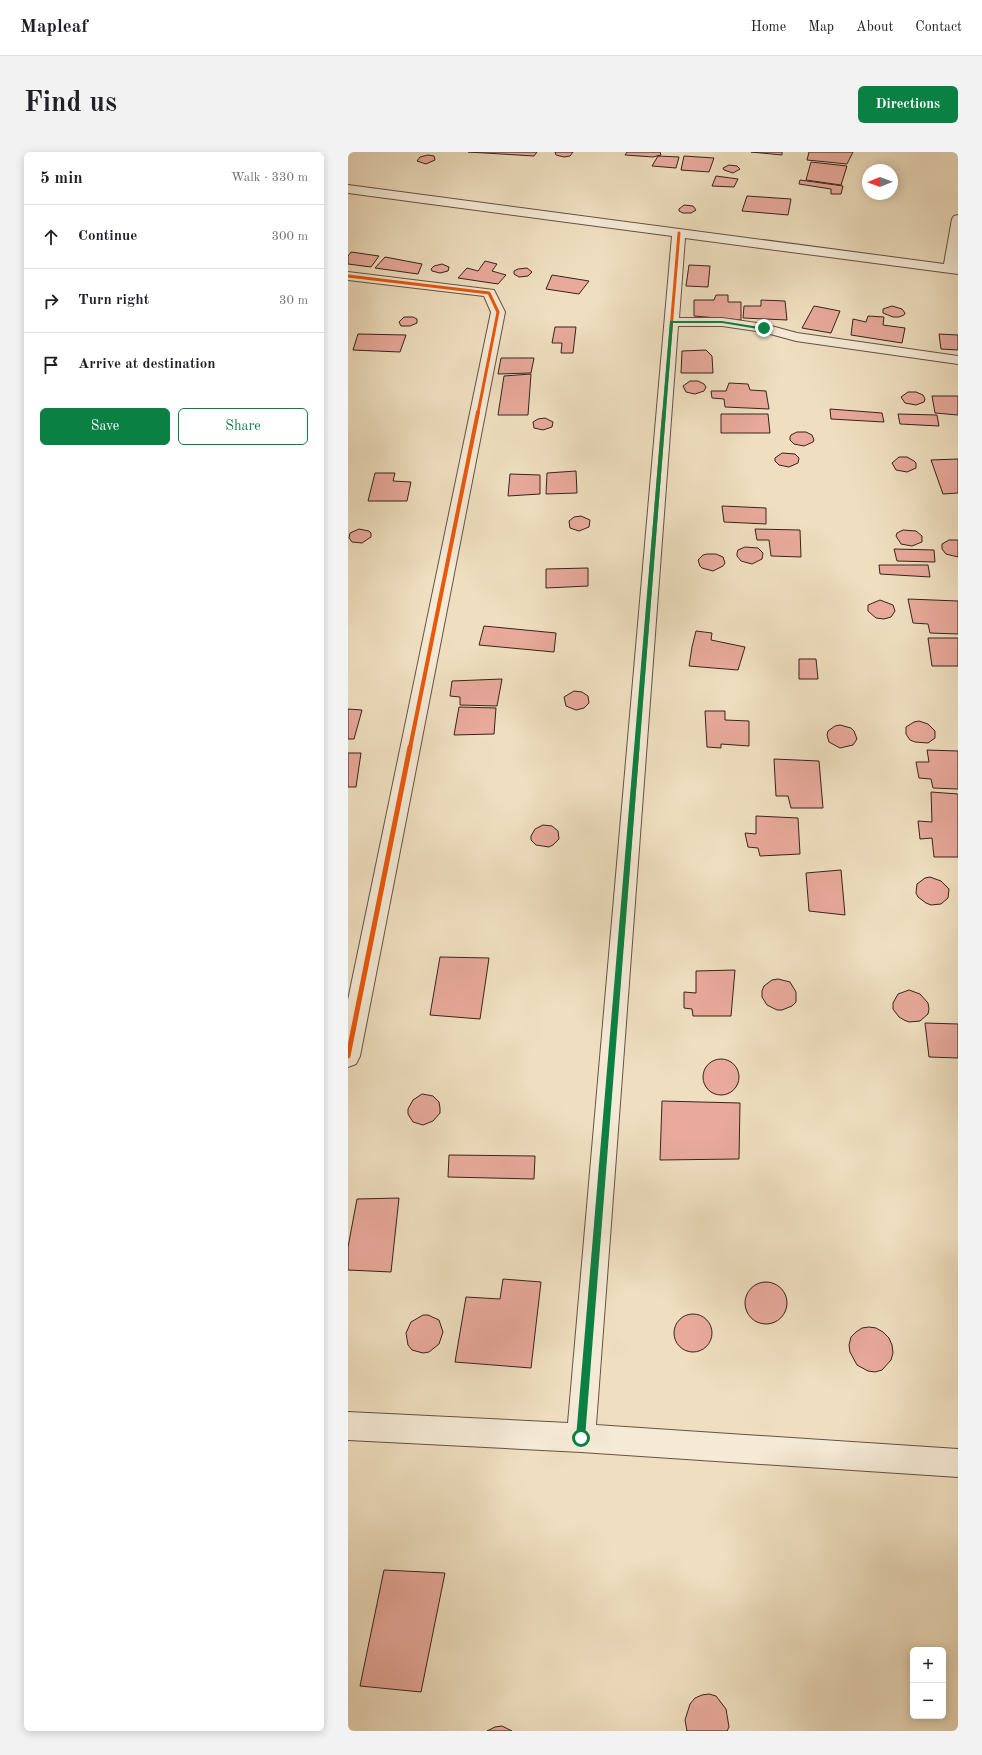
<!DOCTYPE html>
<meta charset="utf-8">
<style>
:root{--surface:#fff;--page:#f2f2f2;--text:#202124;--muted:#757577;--line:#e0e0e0;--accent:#0b8043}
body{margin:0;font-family:"Old Standard TT",serif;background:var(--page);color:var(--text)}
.controls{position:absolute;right:12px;bottom:12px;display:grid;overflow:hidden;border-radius:6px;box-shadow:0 2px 10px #0003}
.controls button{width:36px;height:36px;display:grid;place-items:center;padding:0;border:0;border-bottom:1px solid var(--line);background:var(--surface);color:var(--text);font:20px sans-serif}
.compass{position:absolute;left:514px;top:12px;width:36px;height:36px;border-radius:50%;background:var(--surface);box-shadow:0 2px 10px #0003;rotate:269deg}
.stop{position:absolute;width:12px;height:12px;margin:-9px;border:3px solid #0b8043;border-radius:50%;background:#fff}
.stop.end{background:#0b8043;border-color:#fff;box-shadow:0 1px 4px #0008}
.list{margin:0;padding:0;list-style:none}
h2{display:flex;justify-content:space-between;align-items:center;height:52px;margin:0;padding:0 16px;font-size:17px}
h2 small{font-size:13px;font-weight:400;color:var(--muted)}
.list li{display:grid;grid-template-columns:26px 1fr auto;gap:12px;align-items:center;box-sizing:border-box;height:64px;padding:0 16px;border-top:1px solid var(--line)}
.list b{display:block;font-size:15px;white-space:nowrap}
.list em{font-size:13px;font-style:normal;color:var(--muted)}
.actions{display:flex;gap:8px;padding:12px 16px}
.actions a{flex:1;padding:9px 0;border:1px solid var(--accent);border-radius:6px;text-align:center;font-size:14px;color:var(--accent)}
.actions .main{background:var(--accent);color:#fff}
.icon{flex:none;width:22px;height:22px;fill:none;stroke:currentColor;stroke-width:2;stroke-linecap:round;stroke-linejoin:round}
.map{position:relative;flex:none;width:610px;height:1579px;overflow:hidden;border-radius:6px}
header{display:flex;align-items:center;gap:24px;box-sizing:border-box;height:56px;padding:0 20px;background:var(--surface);border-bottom:1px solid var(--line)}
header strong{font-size:19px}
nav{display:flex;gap:22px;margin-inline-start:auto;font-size:14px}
.intro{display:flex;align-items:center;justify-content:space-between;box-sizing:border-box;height:96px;padding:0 24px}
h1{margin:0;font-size:28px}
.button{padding:10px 18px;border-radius:6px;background:var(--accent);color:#fff;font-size:14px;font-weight:700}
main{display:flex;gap:24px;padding:0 24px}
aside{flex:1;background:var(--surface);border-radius:6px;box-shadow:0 2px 10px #0003}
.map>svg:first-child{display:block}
.building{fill:#e9aa9c;stroke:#372419}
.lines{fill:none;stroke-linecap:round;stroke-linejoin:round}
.minor-casing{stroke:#655343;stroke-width:2}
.minor{fill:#f5ead6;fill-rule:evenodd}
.cycleway-far3-casing{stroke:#f5ead6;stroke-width:4.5}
.cycleway-far2-casing{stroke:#f5ead6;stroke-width:6}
.cycleway-far1-casing{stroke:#f5ead6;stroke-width:8}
.cycleway-casing{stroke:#f5ead6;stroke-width:9}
.cycleway-far3{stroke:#e8590c;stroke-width:3}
.cycleway-far2{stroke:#e8590c;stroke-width:4}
.cycleway-far1{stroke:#e8590c;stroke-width:5}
.cycleway{stroke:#e8590c;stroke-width:6}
.route{fill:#0b8043}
</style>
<header>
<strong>Mapleaf</strong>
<nav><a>Home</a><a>Map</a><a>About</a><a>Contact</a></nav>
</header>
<div class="intro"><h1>Find us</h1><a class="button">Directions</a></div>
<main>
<aside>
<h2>5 min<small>Walk · 330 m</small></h2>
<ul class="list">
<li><svg class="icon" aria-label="ahead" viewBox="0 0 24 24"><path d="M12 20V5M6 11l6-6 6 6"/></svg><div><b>Continue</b></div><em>300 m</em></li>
<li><svg class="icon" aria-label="right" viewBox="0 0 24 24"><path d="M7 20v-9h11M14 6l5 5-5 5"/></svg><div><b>Turn right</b></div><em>30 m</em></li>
<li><svg class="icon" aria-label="arrive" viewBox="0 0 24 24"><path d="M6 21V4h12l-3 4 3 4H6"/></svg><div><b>Arrive at destination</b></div></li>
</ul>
<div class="actions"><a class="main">Save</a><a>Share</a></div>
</aside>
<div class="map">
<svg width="610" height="1579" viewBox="0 0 610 1579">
<rect width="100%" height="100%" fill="#efdfc0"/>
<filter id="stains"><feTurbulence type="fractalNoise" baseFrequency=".005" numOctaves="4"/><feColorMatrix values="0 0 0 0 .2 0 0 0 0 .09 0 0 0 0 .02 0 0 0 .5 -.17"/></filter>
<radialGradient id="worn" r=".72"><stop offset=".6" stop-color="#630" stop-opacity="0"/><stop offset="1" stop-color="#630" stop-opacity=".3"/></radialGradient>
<g class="building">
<path d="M120,0H189L186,4Z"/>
<path d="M207,0H225L222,4L216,5L208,3Z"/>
<path d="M279,0H312L313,3L305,5L277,3Z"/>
<path d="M403,0H434V3Z"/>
<path d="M461,0H505L499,12L459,8Z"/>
<path d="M80,3L86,4L87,8L78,12L69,9L72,5Z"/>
<path d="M310,4L331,5L328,16L304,14Z"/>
<path d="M336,4L366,6L361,20L333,18Z"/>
<path d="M463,10L499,14L493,33L458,28Z"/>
<path d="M381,13L389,14L392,17L385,21L376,18L375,16Z"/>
<path d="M368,24L390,27L386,35L364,34Z"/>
<path d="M452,28L495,34L493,42H483V37L451,32Z"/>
<path d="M399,44L443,47L440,63L394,59Z"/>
<path d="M336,53L345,54L348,58L343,61H335L331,59V57Z"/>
<path d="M3,100L31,104L23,115L0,112V104Z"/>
<path d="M37,105L74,112L70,122L27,116Z"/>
<path d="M137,109L149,112L144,119L158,123L150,132L110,126L119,116L130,119Z"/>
<path d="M94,112L101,115L100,119L92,121L84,119L83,117L86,114Z"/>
<path d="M341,113L362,114L360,135L338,134Z"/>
<path d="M179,116L184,120L180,124L171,125L166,122V119L170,117Z"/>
<path d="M204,123L241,129L231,142L198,137Z"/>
<path d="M368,143H380V150H393V168L346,164V148H366Z"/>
<path d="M413,148L437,149L439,168L395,166L396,154H413Z"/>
<path d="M466,154L492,159L483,181L454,176Z"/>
<path d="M544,154L554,157L557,161L556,163L551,165H545L535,161V157Z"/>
<path d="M520,164L536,165L535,173L557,176L554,191L503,183L505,167L518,170Z"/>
<path d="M56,165H65L69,167V171L62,174H53L51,170Z"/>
<path d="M207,175H228L225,201H213L214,191H204Z"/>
<path d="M10,182L58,183L52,200L5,198Z"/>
<path d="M591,182L610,183V198L593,197Z"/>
<path d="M358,198L364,204L365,221H333L334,199Z"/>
<path d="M153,206H186L183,221L150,222Z"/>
<path d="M183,222L180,263H150L156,224Z"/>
<path d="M342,229H350L356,232L358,235L356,239L347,242L338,240L335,234Z"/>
<path d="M381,231L400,232L402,238L418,239L421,257L377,255L376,247L364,246L363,239H378Z"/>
<path d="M560,240H568L575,243L577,247L576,250L568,253L557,251L553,245Z"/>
<path d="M584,244H610V263L587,261Z"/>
<path d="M482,257L534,261L536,270L483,267Z"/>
<path d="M373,262H420L422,281H373Z"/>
<path d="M550,262L589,263L591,274L552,272Z"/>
<path d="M197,266L205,270L204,275L195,278L186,276L185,270L190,267Z"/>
<path d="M449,280H458L464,283L466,288L465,290L456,294L446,292L442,288V285L443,283Z"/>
<path d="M434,301L447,302L451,306L450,311L441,315L431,313L427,309V306Z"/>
<path d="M551,305H559L566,309L568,311V316L559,320L548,318L544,311Z"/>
<path d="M610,307V341L595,342L583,308Z"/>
<path d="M228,319L229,341L198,342L199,321Z"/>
<path d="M27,321H47L45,329L63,330L59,349H20Z"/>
<path d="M162,322L192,323V342L160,344Z"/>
<path d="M374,354L418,356V372L376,370Z"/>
<path d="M233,364L242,368L241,375L231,379L222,376L221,369L226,365Z"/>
<path d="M11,377L21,379L23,381V385L14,391L4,390L1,386L2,381Z"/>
<path d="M407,377L452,378L453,405L423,404L421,388H409Z"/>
<path d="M555,378L568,379L574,384V390L564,394L553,392L548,384L549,381Z"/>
<path d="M601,388H610V405L598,402L594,397V392Z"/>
<path d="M397,395L410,396L415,401L414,407L404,412L393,409L389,404V401L390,398Z"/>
<path d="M546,397L586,398L587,410L549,409Z"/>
<path d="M359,402H368L375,405L377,411L375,414L365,419L354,416L352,414L350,408L355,403Z"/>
<path d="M531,413H580L582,425L532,422Z"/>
<path d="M240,416V434L198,436V417Z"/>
<path d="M560,447L610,449V482L582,481L580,472L565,471Z"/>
<path d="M532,448L545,453L547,459L543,465L536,467L528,466L520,459V453Z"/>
<path d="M136,474L208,481L206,500L131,493Z"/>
<path d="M348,479L364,481L363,488L397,495L390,518L341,514L344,495Z"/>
<path d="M580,486H610V514H584Z"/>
<path d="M451,507H468L470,527H451Z"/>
<path d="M154,527L149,554L112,553V545L102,544L104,529Z"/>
<path d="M226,539L234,540L240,544L241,551L236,556L228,558L218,554L216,545Z"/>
<path d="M111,555L148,556L146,582L106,583Z"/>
<path d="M0,557L14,558L6,587H0Z"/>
<path d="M357,559H377V568L401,569V594L373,592V596L359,595Z"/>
<path d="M571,569L580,572L587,579V586L580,591L567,590L562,588L558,582V575L566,570Z"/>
<path d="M492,573L503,576L506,579L509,587L505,593L492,596L481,590L479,583L480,579L487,574Z"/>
<path d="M579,598L610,599V637L585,636L583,627L571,626L568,610H581Z"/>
<path d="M0,601H13L8,635H0Z"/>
<path d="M426,607L471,609L475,656H443L440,644H428Z"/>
<path d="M583,640L610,642V705H586L584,686L572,687L570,669L584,670Z"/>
<path d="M408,664L450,666L452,702L412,704L410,696L400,695L397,681L408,682Z"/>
<path d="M195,673L204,674L210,679L211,687L205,693L201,695L188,693L183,688V684L187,677Z"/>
<path d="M493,718L497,763L461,759L458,721Z"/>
<path d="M582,725L593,729L601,737L600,746L593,752L583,753L578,751L570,745L568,741L569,732L577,726Z"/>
<path d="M92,805L141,806L132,867L82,863Z"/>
<path d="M387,818L383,864H345L344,857L336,856V840L348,841V819Z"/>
<path d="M430,827L442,830L448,840V850L444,854L434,858H429L419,853L414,845V839L416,834L424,828Z"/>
<path d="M561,838L572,842L580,851L581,857L580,862L572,869L561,870L556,868L551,865L545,857V851L550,842Z"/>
<path d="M577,871L610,872V906L581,905Z"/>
<circle cx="373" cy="925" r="18"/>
<path d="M74,942L85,944L91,950L92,956V961L85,969L75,973L65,970L60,962V957L65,948Z"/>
<path d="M314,949L392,951L391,1007L312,1008Z"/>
<path d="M101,1003L187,1004L186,1027L100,1025Z"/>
<path d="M51,1046L43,1120L0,1118V1095L9,1047Z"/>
<path d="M155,1127L193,1130L183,1216L107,1210L118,1145L152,1147Z"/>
<circle cx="418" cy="1151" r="21"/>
<circle cx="345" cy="1181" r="19"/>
<path d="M75,1163H80L91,1168L95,1180L91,1192L81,1200L75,1201L64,1198L60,1193L58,1181L63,1170Z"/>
<path d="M521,1175L528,1176L535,1180L541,1186L544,1193L545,1201L543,1208L534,1218L527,1220L520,1219L509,1213L502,1200L501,1193L503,1185L508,1180L514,1176Z"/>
<path d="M36,1418L97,1421L73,1540L12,1534Z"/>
<path d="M361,1542L368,1544L378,1557L381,1575L379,1579H339L337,1568L342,1552L347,1546L354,1543Z"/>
<path d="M154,1574L164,1579H139L147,1575Z"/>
</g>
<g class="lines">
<g class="minor-casing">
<g id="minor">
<path d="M0,33L596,112L604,67L606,64L610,63V122L337,86L331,166H374L416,172L449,181L610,204V212L448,189L415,180L374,174H330L248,1273L610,1297V1325L233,1300L0,1288V1260L220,1271L324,84L0,41Z"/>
<path d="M0,120L146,138L157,160L12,904L8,912L0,915V848L143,160L136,144L0,128Z"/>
</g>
</g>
<use href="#minor" class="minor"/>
<g class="cycleway-far3-casing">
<g id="cycleway-far3">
<path d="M0,124L141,141L150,160L130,261"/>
<path d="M316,261L331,81"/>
</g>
</g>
<g class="cycleway-far2-casing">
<g id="cycleway-far2">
<path d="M62,596L130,260"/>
<path d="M289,596L316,260"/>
</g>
</g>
<g class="cycleway-far1-casing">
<g id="cycleway-far1">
<path d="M0,904L62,595"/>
<path d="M254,1026L289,595"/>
</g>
</g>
<g class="cycleway-casing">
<path id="cycleway" d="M233,1286L254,1025"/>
</g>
<use href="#cycleway-far3" class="cycleway-far3"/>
<use href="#cycleway-far2" class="cycleway-far2"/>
<use href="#cycleway-far1" class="cycleway-far1"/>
<use href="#cycleway" class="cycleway"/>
</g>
<path class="route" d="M322,169H374L418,176L416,178L374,171H325L237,1286L236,1289L233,1290L230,1289L228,1286Z"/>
<rect width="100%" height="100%" filter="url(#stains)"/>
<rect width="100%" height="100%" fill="url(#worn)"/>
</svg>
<div class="controls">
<button>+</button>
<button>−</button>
</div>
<svg class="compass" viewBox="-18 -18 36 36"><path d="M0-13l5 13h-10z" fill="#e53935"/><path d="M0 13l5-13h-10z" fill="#757577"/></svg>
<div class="stop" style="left:233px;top:1286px"></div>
<div class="stop end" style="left:416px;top:176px"></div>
</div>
</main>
